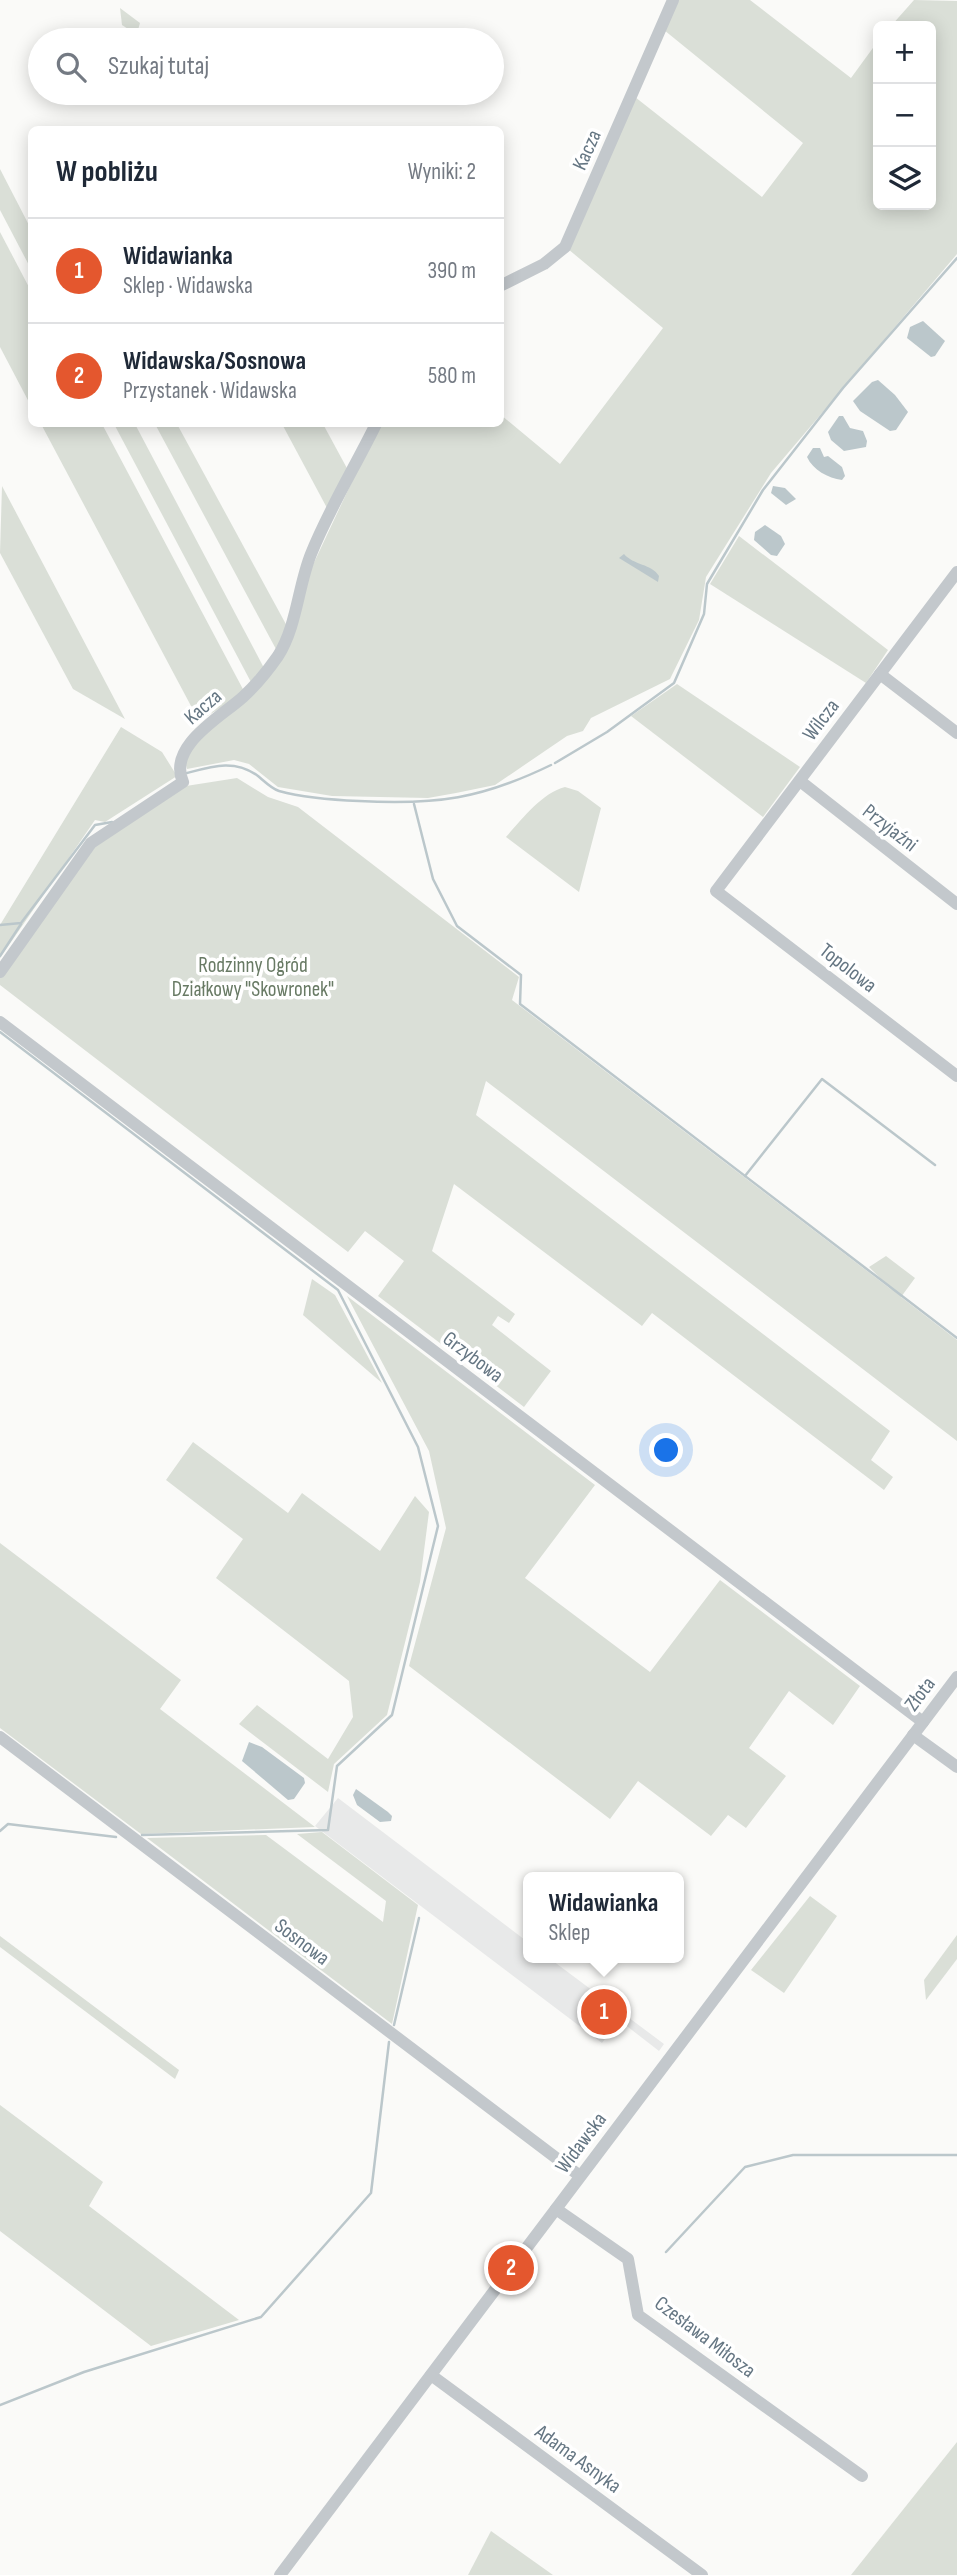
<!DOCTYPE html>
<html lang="pl">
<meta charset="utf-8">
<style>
:root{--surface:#fff;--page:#f2f2f3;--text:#1f2937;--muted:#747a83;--line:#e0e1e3;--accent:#e4572e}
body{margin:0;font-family:"Sofia Sans Condensed",sans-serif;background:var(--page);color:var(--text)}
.controls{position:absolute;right:21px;top:21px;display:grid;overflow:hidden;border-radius:10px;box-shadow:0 4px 18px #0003}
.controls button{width:63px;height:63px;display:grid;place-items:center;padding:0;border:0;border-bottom:2px solid var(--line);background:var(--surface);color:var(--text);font:35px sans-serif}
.you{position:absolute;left:667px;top:1451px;width:24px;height:24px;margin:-18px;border:5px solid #fff;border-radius:50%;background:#1a73e8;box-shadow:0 0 0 10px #1a73e833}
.badge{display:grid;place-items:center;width:46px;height:46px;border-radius:50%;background:var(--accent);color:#fff;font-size:23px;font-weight:700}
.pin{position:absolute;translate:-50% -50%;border:4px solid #fff;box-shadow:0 2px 7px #0006}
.popup{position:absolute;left:523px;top:1872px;width:161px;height:91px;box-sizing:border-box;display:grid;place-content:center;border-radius:10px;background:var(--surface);filter:drop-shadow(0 2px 5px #0005);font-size:23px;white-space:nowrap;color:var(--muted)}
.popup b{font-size:26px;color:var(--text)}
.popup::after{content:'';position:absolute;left:50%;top:100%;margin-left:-14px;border:14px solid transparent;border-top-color:var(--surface)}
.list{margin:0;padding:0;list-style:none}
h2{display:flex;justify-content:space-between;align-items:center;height:91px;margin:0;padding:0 28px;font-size:30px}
h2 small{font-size:23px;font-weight:400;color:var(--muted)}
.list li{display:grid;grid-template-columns:46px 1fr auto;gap:21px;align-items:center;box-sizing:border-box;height:105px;padding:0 28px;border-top:2px solid var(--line)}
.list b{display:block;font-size:26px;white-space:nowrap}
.list p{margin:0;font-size:23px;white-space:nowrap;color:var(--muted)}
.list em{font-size:23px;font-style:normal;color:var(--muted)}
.icon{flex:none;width:38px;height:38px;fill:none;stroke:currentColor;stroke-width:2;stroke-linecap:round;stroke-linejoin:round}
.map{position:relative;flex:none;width:957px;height:2575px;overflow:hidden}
.search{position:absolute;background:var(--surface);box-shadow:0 4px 18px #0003;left:28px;top:28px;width:476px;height:77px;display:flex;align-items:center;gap:18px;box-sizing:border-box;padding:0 24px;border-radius:38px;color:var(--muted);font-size:26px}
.panel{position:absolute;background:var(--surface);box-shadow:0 4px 18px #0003;left:28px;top:126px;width:476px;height:301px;border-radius:10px}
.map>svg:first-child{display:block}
.built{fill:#e8e9e9}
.green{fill:#dadfd7}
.water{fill:#bbc7cb}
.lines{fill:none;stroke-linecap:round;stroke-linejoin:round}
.stream{stroke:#bbc7cb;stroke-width:2.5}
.minor{stroke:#c3c8cc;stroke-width:12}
.labels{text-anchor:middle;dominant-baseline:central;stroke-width:7;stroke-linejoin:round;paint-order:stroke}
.street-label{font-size:21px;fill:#657683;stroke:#fff}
.park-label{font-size:21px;fill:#687a64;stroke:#fff}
</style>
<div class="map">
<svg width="957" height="2575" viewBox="0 0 957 2575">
<rect width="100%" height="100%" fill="#fafaf8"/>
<path class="built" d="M338,1798L529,1943V1958H549L664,2044L659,2051L619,2020L602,2043L315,1826Z"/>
<g class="green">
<path d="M676,0H750L851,78L878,41V205H931V26H891L914,0L957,1V254L771,473L706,577L699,620L670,679L591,718L583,731L567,736L495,785L456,793L428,798L332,796L278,787L249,764L234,760L187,769L185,761L199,738L278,664L311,569L379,424H500L501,415L560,464L663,328L568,249L635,97L762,197L803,143L664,30Z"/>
<path d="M120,8L140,23L138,30L131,31L122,25Z"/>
<path d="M0,169L31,229V269L0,210Z"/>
<path d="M0,232L31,291V406L0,347Z"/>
<path d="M41,424H102L245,693L199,721Z"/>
<path d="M114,424H135L264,668L252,684Z"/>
<path d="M155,424H177L288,628L277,651Z"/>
<path d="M282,424H323L349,472L327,508Z"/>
<path d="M2,486L125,719L73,689L0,553Z"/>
<path d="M739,536L888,650L866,683L710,584Z"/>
<path d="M677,684L800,767L763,817L631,716Z"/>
<path d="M121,727L162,752L177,776L105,822L95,820L0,958V925Z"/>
<path d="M237,778L268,797L298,807L519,977L512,1000L892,1290L869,1267L886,1256L915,1278L901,1297L957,1340V1441L486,1081L476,1115L890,1431L871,1460L893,1477L884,1490L652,1313L642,1326L454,1184L432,1251L515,1314L509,1323L498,1316L492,1325L551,1371L524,1407L378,1296L404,1261L365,1231L348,1252L0,985V976L100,840L186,786Z"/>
<path d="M565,787L578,791L601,808L579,892L506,837C522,819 542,793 565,787Z"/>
<path d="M312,1279L335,1295L382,1383L303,1315Z"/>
<path d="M347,1296L595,1485L525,1578L650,1672L720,1580L860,1686L833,1725L789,1691L749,1748L786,1776L746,1828L728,1815L711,1836L638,1781L610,1819L409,1666L446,1528L429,1451Z"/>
<path d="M193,1442L288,1513L302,1493L380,1551L415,1496L429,1512L420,1582L387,1715L334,1764L328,1792L239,1724L257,1705L328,1759L353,1717L349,1681L216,1578L243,1539L166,1480Z"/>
<path d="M0,1543L181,1680L160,1709L315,1827L141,1834L0,1728Z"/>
<path d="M322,1832L418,1905L392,2024L147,1838L266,1835L383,1922L386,1901L297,1834Z"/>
<path d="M810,1896L837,1916L784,1993L751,1970Z"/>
<path d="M957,1935V1959L926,2000L924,1980Z"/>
<path d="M0,1936L179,2070L175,2079L0,1947Z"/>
<path d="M0,2105L103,2182L89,2206L239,2320L151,2346L0,2231Z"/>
<path d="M957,2442V2575H851Z"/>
<path d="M491,2531L553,2575H468Z"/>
</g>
<g class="water">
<path d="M923,321L945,341L935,356L931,357L907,338L910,327Z"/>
<path d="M878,380L895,395L908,412L896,430L890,431L860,411L853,401L872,382Z"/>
<path d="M839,416H843L850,428L863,431L867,441L866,447L844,451L831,440L828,432Z"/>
<path d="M813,448H820L824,457L828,456L842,467L845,476L842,480C828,478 813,470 807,457Z"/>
<path d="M773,486L785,488L796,499L786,505L771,493Z"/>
<path d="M765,525L781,536L785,544L777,556L771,555L754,540L755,532Z"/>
<path d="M624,554C633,565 652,564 659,576L658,582L619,558Z"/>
<path d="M249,1742L262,1747L304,1778L305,1783L294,1799L288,1800L242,1761Z"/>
<path d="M356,1789L388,1812L392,1816L391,1821L380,1822L357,1805L353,1795Z"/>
</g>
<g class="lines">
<g class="stream">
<path d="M555,763L607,732L674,683L704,614L707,584L763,490L843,388L957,258"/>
<path d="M187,773C213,766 235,759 258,776C264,781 272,789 279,791C305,798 333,800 359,801C437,805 481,799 551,765"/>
<path d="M414,804L433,879L457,926L521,975L520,1004L957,1338"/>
<path d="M0,925L21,923L95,825L112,822"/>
<path d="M0,956L21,924"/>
<path d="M0,1032L338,1290L418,1447L438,1526L392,1715L337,1766L328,1830L142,1835"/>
<path d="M745,1176L822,1079L935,1165"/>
<path d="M0,1831L8,1824L116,1837"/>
<path d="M394,2025L419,1918"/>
<path d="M666,2252L745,2167L793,2155H957"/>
<path d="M0,2405L84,2372L261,2317L371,2193L389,2042"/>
</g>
<g class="minor">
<path d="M500,286L544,264L565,247L673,0"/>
<path d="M957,572L716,891L957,1076"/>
<path d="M880,674L957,733"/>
<path d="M800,781L957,904"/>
<path d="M0,972L91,843L183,782C167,746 221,717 243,697C255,686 269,669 278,656C297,626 298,586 311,554C329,509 355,467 376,424"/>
<path d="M0,1022L923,1722"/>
<path d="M913,1735L957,1767"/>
<path d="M0,1737L580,2176"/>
<path d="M556,2209L628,2259L638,2315L862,2476"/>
<path d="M431,2375L702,2575"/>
<path d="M280,2575L957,1677"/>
</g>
</g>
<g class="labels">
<g class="street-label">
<text transform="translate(587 150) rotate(-66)">Kacza</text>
<text transform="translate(203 707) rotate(-41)">Kacza</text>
<text transform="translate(821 720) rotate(-53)">Wilcza</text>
<text transform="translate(890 828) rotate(38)">Przyjaźni</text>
<text transform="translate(848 968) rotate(38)">Topolowa</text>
<text transform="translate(473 1357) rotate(37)">Grzybowa</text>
<text transform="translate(920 1694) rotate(-53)">Złota</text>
<text transform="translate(302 1942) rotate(37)">Sosnowa</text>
<text transform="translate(581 2143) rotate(-53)">Widawska</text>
<text transform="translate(705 2337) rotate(37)">Czesława Miłosza</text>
<text transform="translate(578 2459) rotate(36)">Adama Asnyka</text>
</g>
<g class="park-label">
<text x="253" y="965">Rodzinny Ogród<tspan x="253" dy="24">Działkowy "Skowronek"</tspan></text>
</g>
</g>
</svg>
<div class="controls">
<button>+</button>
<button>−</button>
<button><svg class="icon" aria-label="layers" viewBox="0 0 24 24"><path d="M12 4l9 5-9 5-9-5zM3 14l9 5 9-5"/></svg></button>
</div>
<div class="you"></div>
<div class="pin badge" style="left:604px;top:2012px">1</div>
<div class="popup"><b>Widawianka</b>Sklep</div>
<div class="pin badge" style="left:511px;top:2268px">2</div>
<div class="search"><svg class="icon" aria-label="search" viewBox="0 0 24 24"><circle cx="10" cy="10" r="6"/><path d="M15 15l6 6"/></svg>Szukaj tutaj</div>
<section class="panel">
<h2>W pobliżu<small>Wyniki: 2</small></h2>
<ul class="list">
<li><span class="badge">1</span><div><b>Widawianka</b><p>Sklep · Widawska</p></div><em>390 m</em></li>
<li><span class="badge">2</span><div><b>Widawska/Sosnowa</b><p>Przystanek · Widawska</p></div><em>580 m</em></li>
</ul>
</section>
</div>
